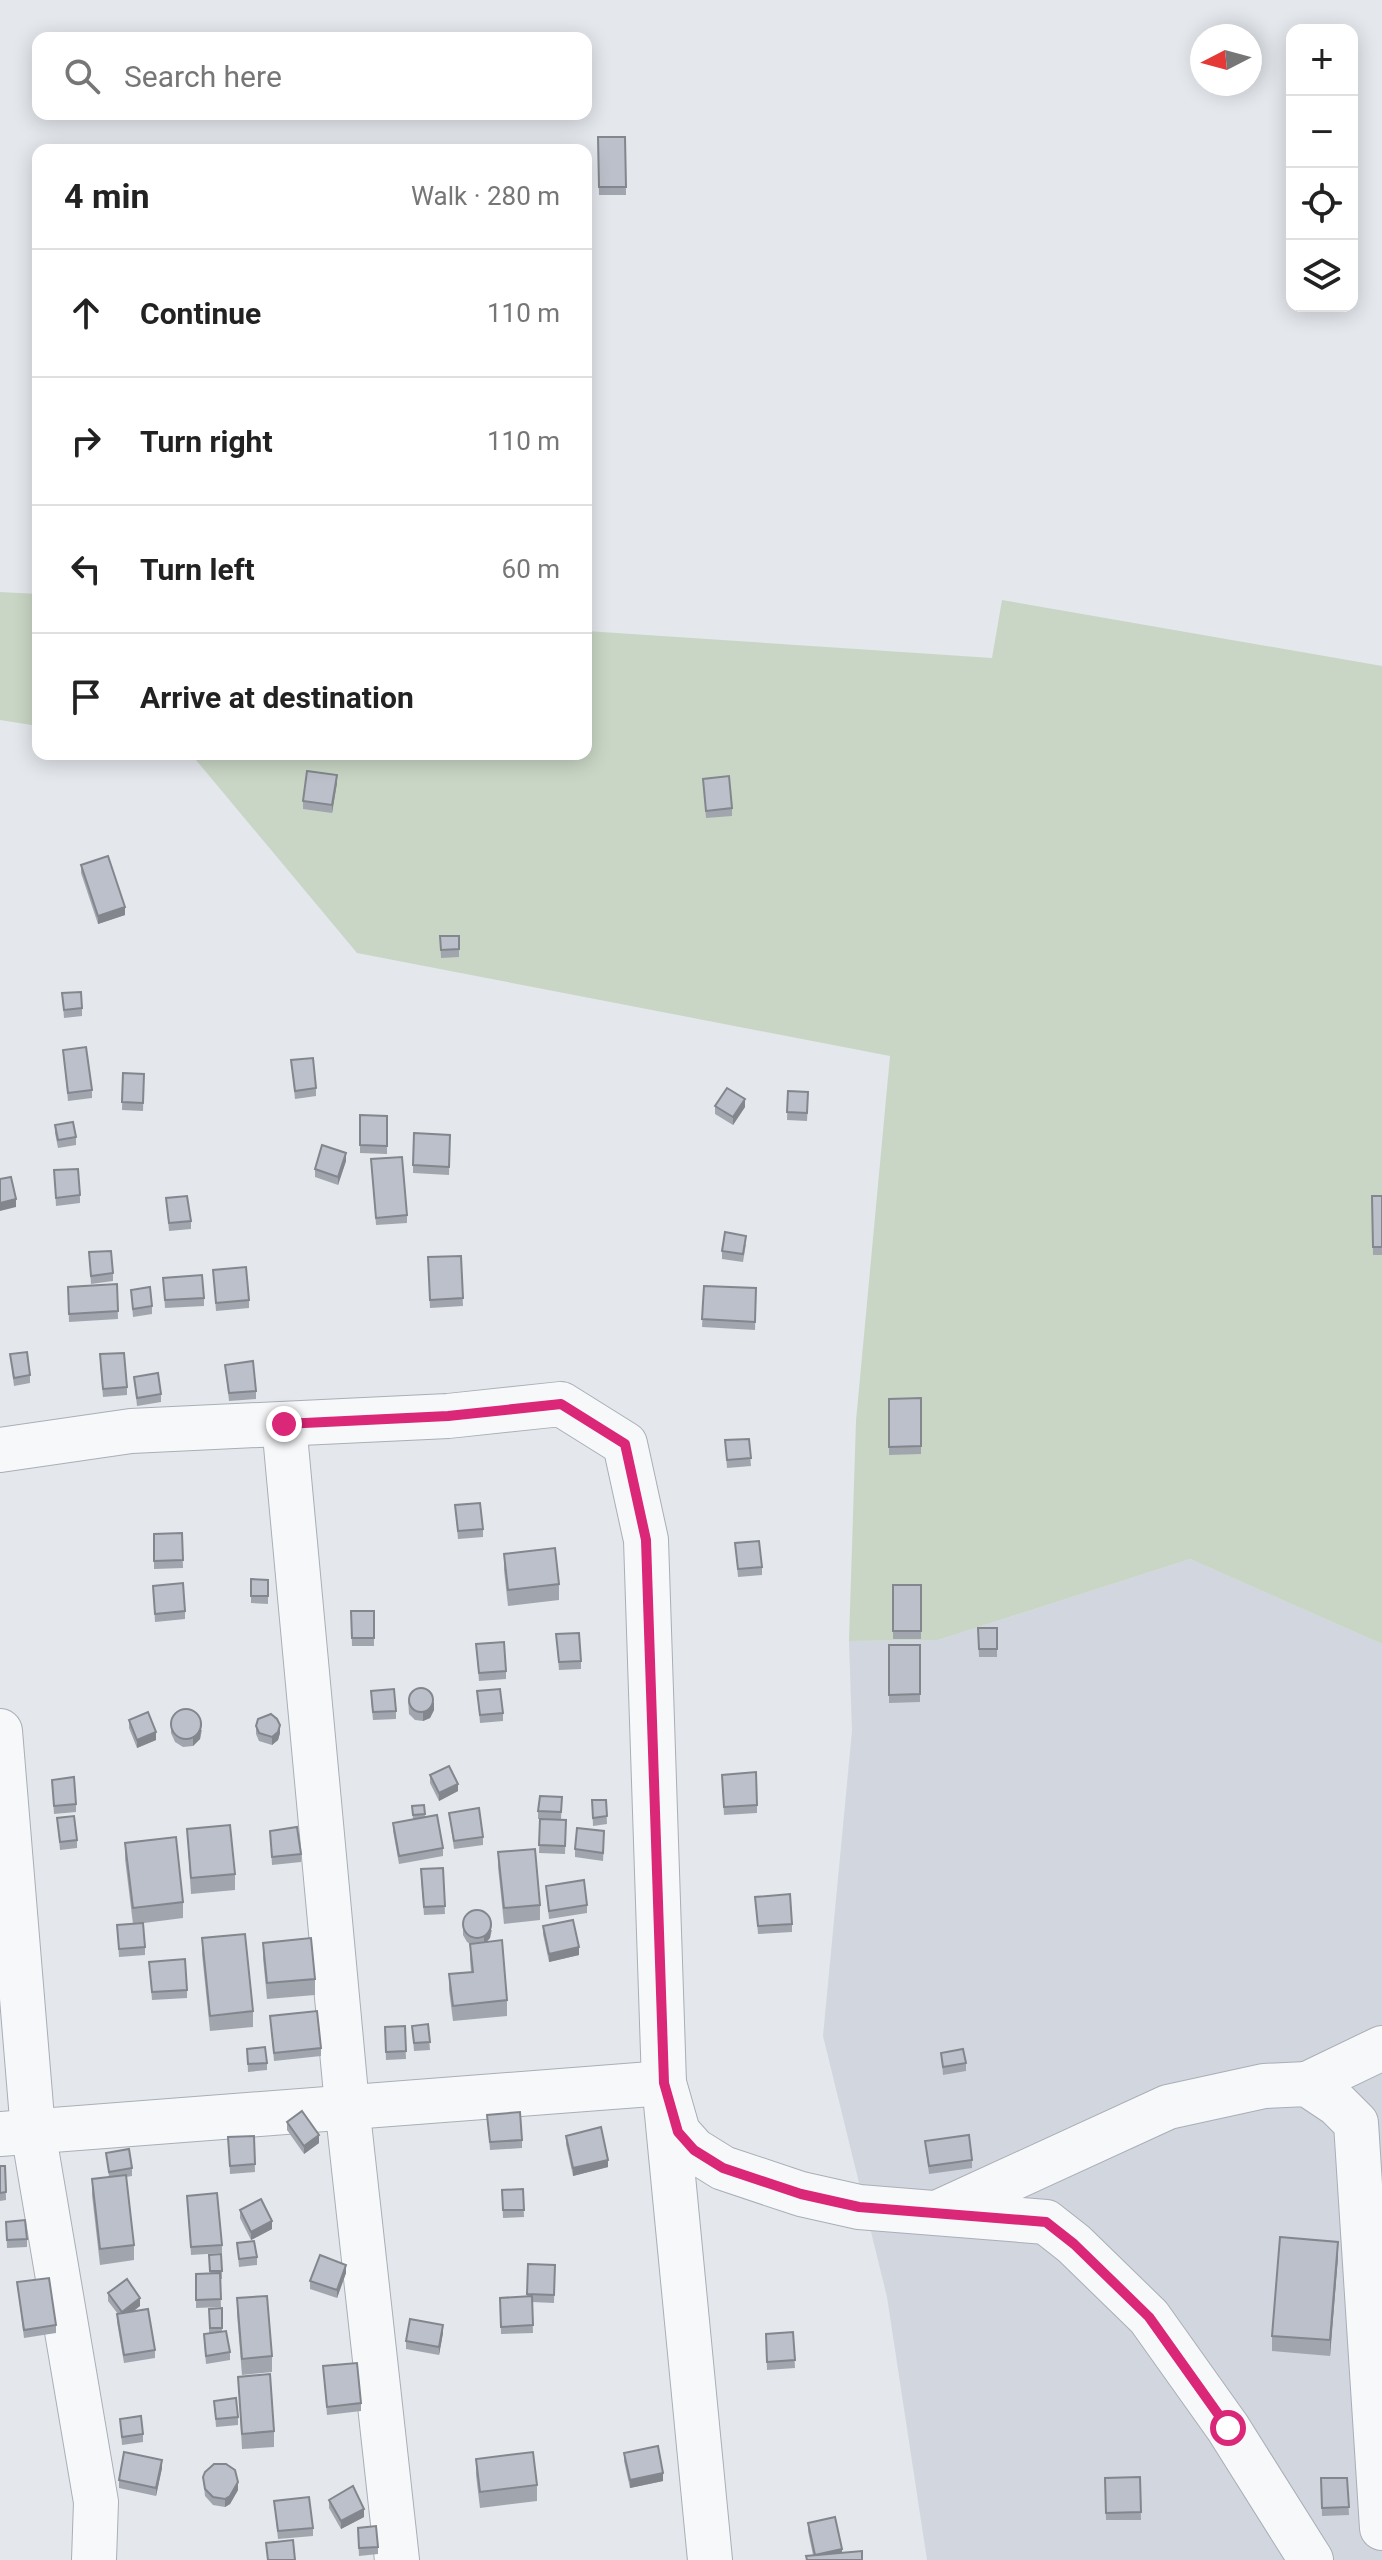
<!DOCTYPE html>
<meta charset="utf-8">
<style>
:root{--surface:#fff;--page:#f2f2f2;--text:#222;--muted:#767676;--line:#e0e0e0}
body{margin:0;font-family:Roboto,sans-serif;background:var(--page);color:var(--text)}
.controls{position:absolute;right:24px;top:24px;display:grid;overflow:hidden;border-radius:16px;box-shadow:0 4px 20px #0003}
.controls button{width:72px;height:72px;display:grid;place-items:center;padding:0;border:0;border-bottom:2px solid var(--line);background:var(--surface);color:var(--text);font:40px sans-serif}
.compass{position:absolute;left:1190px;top:24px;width:72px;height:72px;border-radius:50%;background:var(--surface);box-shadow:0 4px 20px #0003;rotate:264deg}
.stop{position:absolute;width:24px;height:24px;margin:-18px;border:6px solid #db2777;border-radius:50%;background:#fff}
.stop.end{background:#db2777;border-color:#fff;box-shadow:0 2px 8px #0008}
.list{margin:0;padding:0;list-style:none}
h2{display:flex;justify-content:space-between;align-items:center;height:104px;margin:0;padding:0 32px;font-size:34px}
h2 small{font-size:26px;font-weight:400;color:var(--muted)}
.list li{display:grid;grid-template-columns:52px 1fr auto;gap:24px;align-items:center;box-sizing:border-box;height:128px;padding:0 32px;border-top:2px solid var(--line)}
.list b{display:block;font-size:30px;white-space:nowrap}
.list em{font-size:26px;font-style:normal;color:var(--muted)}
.icon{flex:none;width:44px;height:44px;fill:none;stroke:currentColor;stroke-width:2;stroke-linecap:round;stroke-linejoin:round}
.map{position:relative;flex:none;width:1382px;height:2560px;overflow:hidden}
.search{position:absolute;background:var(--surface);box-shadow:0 4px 20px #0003;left:32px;top:32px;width:560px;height:88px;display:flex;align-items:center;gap:20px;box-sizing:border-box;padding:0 28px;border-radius:16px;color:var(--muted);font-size:30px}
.panel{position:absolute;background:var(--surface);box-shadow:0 4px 20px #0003;left:32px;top:144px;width:560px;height:616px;border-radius:16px}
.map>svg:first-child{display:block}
.built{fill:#d2d6de}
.green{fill:#c9d6c5}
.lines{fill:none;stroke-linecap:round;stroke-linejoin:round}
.minor-casing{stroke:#a9aeb7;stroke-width:46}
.minor{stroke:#f7f8fa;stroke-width:44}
.wall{fill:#a1a5ae}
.shaded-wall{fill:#83868d}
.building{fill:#bbc0ca;stroke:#83868d;stroke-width:2}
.route{stroke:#db2777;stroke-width:10}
</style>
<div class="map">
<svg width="1382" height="2560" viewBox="0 0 1382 2560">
<rect width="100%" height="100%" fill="#e4e7ec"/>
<path class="built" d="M1190,1559L1382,1644V2560H927L887,2297L823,2036L852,1731L849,1641L938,1640Z"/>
<g class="green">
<path d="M0,592L38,594V726L0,720Z"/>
<path d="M1002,600L1382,666V1644L1190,1559L938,1640L849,1641L856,1421L890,1056L357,953L191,754H586V631L992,658Z"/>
</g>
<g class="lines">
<g class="minor-casing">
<g id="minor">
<path d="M284,1424L347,2105L397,2560"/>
<path d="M0,1450L131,1431L448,1416L561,1404L625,1444L646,1540L664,2083L710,2560"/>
<path d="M0,1731L33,2131L96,2502L94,2560"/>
<path d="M1307,2084L1382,2048"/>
<path d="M0,2134L664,2083L678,2132L694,2150L723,2168L801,2194L859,2207L1046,2222L1074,2244L1149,2317L1228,2428L1311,2560"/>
<path d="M939,2212L1168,2107L1264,2086L1307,2084L1337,2104L1356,2123L1382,2528"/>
</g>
</g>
<use href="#minor" class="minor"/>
</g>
<g class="wall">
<path d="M598,137H625L626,195H599Z"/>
<path d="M703,779L732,808V816L706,818Z"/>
<path d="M337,783L332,813L303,809V801Z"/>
<path d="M81,865L125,915L98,924L81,873Z"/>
<path d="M440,936L459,949V957L441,958Z"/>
<path d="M62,993L82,1008V1016L64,1018Z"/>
<path d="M63,1050L92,1090V1098L68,1101Z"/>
<path d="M291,1060L316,1088V1096L295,1099Z"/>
<path d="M123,1073L144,1074L143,1111L122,1110Z"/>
<path d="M788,1091L808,1100L807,1121L787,1120Z"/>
<path d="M715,1106L745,1107L733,1125L715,1114Z"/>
<path d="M360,1115L387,1116V1154L360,1153Z"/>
<path d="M55,1125L76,1137V1145L58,1148L55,1133Z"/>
<path d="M450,1135L449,1175L413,1173V1165Z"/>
<path d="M371,1159L407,1215V1223L376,1225Z"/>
<path d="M346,1161L338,1185L315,1177V1169Z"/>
<path d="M54,1170L80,1195V1203L56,1206Z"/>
<path d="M1372,1196H1382V1255H1373Z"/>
<path d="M166,1198L191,1221V1229L169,1231Z"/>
<path d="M746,1244L743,1262L722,1259V1251Z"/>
<path d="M89,1252L113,1273V1281L91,1284Z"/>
<path d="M461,1256L463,1306L430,1308L428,1257Z"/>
<path d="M213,1270L249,1300V1308L216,1311Z"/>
<path d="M163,1278L204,1298V1306L165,1308Z"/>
<path d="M117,1284L118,1319L69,1322L68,1287Z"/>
<path d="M704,1286L756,1288L755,1330L702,1327Z"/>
<path d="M131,1290L152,1306V1314L133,1317Z"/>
<path d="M10,1354L30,1375V1383L14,1386Z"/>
<path d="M100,1362L127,1387V1395L103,1397Z"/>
<path d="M225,1365L256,1391V1399L229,1401Z"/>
<path d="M134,1377L161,1394V1402L137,1406Z"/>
<path d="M921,1398V1454L889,1455V1399Z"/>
<path d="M749,1439L751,1466L727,1468L725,1440Z"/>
<path d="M455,1505L483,1529V1537L458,1539Z"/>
<path d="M182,1533L183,1568L154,1569V1534Z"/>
<path d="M735,1543L762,1567V1575L738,1577Z"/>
<path d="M504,1554L559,1584V1600L508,1606L504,1570Z"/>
<path d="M251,1579L268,1580V1604L251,1603Z"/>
<rect x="893" y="1585" width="28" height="54"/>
<path d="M153,1586L185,1611V1619L155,1622Z"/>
<path d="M351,1611H374V1646H352Z"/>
<path d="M978,1628H997V1657H979Z"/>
<path d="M556,1634L581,1661V1669L559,1670Z"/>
<path d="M476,1644L506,1671V1679L479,1681Z"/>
<path d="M889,1645H920V1702L889,1703Z"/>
<path d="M477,1691L503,1713V1721L480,1723Z"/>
<path d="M408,1698L434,1710L430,1718L423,1721L415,1720L409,1714Z"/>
<path d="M371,1699L396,1711V1719L373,1720Z"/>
<path d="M129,1720L156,1740L137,1748L129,1728Z"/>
<path d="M171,1725L202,1730L200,1739L193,1746L183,1747L175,1742L171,1733Z"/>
<path d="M256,1726L280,1733L278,1740L272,1745L259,1741L256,1734Z"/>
<path d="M430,1775L458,1791L439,1801L430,1783Z"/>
<path d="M52,1780L76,1804V1812L54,1814Z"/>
<path d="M722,1783L757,1805V1813L724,1815Z"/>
<path d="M562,1797L561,1820H566L565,1854L539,1853L540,1819H538V1811Z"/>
<path d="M592,1800H606L607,1824L593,1826Z"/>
<path d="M424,1805L425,1817L443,1848V1856L399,1864L393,1831V1823L413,1819L412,1806Z"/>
<path d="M449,1813L483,1837V1845L454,1849Z"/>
<path d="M57,1818L77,1840V1848L60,1850Z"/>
<path d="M187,1829L235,1874V1890L191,1894Z"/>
<path d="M270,1831L301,1854V1862L272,1865Z"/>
<path d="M604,1839L603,1861L575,1857V1849Z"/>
<path d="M125,1843L183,1902V1918L136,1924L145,1947V1955L119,1957L117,1925L133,1924L125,1859Z"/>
<path d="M498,1852L540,1905V1920L504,1924L498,1867Z"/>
<path d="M443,1868L445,1914L424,1915L421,1877Z"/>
<path d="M546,1886L587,1905V1913L549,1919Z"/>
<path d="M755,1897L792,1924V1932L758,1934Z"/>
<path d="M543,1926L579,1955L549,1962L543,1934Z"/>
<path d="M463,1927L492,1930L490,1938L487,1942L507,2000V2016L453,2021L449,1990V1974L471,1972L470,1959V1944L467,1942L463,1935Z"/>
<path d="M202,1938L253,2011V2027L210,2031L202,1954Z"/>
<path d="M263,1943L315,1979V1995L267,1999L263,1958Z"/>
<path d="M149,1962L187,1990V1998L152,2000Z"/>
<path d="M270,2016L321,2048V2056L274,2061Z"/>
<path d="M428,2024L430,2050L414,2051L412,2026Z"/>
<path d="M405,2026L406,2059L386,2060L385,2027Z"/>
<path d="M247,2049L267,2063V2070L248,2072Z"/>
<path d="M941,2053L966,2063V2071L943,2075Z"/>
<path d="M487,2115L522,2140V2148L490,2150Z"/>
<path d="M287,2122L319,2143L304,2154L287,2130Z"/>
<path d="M254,2136L255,2172L230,2174L228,2137Z"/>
<path d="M566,2136L608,2167L573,2176L566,2144Z"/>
<path d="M925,2141L972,2160V2168L929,2174Z"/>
<path d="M106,2153L132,2168V2176L126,2177L134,2245V2260L100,2265L92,2195V2179L109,2177Z"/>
<path d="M0,2166H5L6,2200L0,2201Z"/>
<path d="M523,2189L524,2217L503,2218L502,2190Z"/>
<path d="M187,2196L222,2245V2253L191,2255Z"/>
<path d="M240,2210L272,2229L251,2240L240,2218Z"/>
<path d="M6,2222L27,2239V2247L7,2248Z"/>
<path d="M237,2243L257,2257V2265L239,2267Z"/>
<path d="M209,2255L222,2271V2279H220L221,2307L196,2308V2274H210Z"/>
<path d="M1338,2257L1330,2356L1272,2351V2336Z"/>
<path d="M528,2264L555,2265L554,2303L532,2302L533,2333L501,2334L500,2298L527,2297Z"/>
<path d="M346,2273L337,2298L310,2289V2281Z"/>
<path d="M17,2282L56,2325V2333L24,2338Z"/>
<path d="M108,2293L140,2306L132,2312L155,2350V2358L124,2363L117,2322V2314H118L108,2301Z"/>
<path d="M237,2298L272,2356V2372L242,2375L237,2314Z"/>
<path d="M222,2308V2331L230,2352V2360L206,2364L204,2341L209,2333V2309Z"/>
<path d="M793,2332L795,2368L767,2370L766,2334Z"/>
<path d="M443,2333L439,2355L406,2349V2341Z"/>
<path d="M323,2366L361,2403V2411L327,2415Z"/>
<path d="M238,2377L274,2431V2447L242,2449Z"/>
<path d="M214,2401L238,2417V2425L216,2427Z"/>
<path d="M120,2419L143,2434V2442L122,2445Z"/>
<path d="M624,2453L663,2481L630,2488L624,2461Z"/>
<path d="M476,2459L537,2485V2501L480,2508L476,2475Z"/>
<path d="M162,2468L156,2496L119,2488V2480Z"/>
<path d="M203,2477L238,2490L230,2504L225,2507L213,2505L205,2496Z"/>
<path d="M1140,2477L1141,2520H1106L1105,2478Z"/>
<path d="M1321,2478H1347L1349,2515L1322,2516Z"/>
<path d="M329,2500L364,2517L341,2529L329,2508Z"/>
<path d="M274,2501L313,2528V2536L278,2539Z"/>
<path d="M808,2523L842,2553L813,2555L808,2531Z"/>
<path d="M358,2536L378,2547V2554L359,2556Z"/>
</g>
<g class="shaded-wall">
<path d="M337,775V783L332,813V805Z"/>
<path d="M125,907V915L98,924V916Z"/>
<path d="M745,1099V1107L733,1125V1117Z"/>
<path d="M346,1153V1161L338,1185V1177Z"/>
<path d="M16,1199V1207L0,1211V1203Z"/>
<path d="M434,1702V1710L430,1718L423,1721V1713Z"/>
<path d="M202,1722L200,1739L193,1746V1738Z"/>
<path d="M280,1725V1733L278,1740L272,1745V1737Z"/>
<path d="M156,1732V1740L137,1748V1740Z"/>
<path d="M458,1784V1791L439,1801V1793Z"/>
<path d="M492,1922L490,1938L484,1944V1936Z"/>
<path d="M579,1947V1955L549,1962V1954Z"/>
<path d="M319,2135V2143L304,2154V2146Z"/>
<path d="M608,2160V2167L573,2176V2168Z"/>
<path d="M272,2221V2229L251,2240V2232Z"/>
<path d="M1338,2242V2257L1330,2356V2340Z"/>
<path d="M346,2265V2273L337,2298V2290Z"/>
<path d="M140,2298V2306L122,2320V2312Z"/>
<path d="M443,2325V2333L439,2355V2347Z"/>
<path d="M162,2460V2468L156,2496V2488Z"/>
<path d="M663,2473V2481L630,2488V2480Z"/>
<path d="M238,2482V2490L230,2504L225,2507V2499Z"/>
<path d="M364,2509V2517L341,2529V2521Z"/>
<path d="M842,2549V2557L815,2555Z"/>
</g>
<g class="building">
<path d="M598,137H625L626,187H599Z"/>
<path d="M307,771L337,775L332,805L303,801Z"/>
<path d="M729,776L732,808L706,811L703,779Z"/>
<path d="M108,856L125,907L98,916L81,865Z"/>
<path d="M440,936H459V949L441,950Z"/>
<path d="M81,992L82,1008L64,1010L62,993Z"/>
<path d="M86,1047L92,1090L68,1093L63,1050Z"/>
<path d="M313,1058L316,1088L295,1091L291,1060Z"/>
<path d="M123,1073L144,1074L143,1103L122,1102Z"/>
<path d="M727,1088L745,1099L733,1117L715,1106Z"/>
<path d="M788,1091L808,1092L807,1113L787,1112Z"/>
<path d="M360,1115L387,1116V1146L360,1145Z"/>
<path d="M73,1122L76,1137L58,1140L55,1125Z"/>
<path d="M414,1133L450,1135L449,1167L413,1165Z"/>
<path d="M322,1145L346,1153L338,1177L315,1169Z"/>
<path d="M402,1157L407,1215L376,1218L371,1159Z"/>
<path d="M78,1169L80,1195L56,1198L54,1170Z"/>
<path d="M11,1177L16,1199L0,1203V1179Z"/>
<path d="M187,1196L191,1221L169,1223L166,1198Z"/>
<path d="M1372,1196H1382V1247H1373Z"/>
<path d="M725,1232L746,1236L743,1254L722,1251Z"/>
<path d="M111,1251L113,1273L91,1276L89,1252Z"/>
<path d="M461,1256L463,1298L430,1300L428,1257Z"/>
<path d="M246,1267L249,1300L216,1303L213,1270Z"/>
<path d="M202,1275L204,1298L165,1300L163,1278Z"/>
<path d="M117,1284L118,1311L69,1314L68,1287Z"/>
<path d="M704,1286L756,1288L755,1322L702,1319Z"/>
<path d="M150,1287L152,1306L133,1309L131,1290Z"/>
<path d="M27,1352L30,1375L14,1378L10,1354Z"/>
<path d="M124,1353L127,1387L103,1389L100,1354Z"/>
<path d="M253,1361L256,1391L229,1393L225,1365Z"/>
<path d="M158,1373L161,1394L137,1398L134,1377Z"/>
<path d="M921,1398V1446L889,1447V1399Z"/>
<path d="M749,1439L751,1458L727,1460L725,1440Z"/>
<path d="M480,1503L483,1529L458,1531L455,1505Z"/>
<path d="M182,1533L183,1560L154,1561V1534Z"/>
<path d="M759,1541L762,1567L738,1569L735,1543Z"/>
<path d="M555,1548L559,1584L508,1590L504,1554Z"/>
<path d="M251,1579L268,1580V1596H251Z"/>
<path d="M183,1583L185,1611L155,1614L153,1586Z"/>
<rect x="893" y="1585" width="28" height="46"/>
<path d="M351,1611H374V1638H352Z"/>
<path d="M978,1628H997V1649H979Z"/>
<path d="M579,1633L581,1661L559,1662L556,1634Z"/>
<path d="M504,1642L506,1671L479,1673L476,1644Z"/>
<path d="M889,1645H920V1694L889,1695Z"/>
<circle cx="421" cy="1700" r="12"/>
<path d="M394,1689L396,1711L373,1712L371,1691Z"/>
<path d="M500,1689L503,1713L480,1715L477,1691Z"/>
<circle cx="186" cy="1724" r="15"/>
<path d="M148,1712L156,1732L137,1740L129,1720Z"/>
<path d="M271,1714L277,1719L280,1725L278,1732L272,1737L259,1733L256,1726L258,1719Z"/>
<path d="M449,1766L458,1784L439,1793L430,1775Z"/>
<path d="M756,1772L757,1805L724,1807L722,1775Z"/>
<path d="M74,1777L76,1804L54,1806L52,1780Z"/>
<path d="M540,1796L562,1797L561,1812L538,1811Z"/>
<path d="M592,1800H606L607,1816L593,1818Z"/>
<path d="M424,1805L425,1814L413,1815L412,1806Z"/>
<path d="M479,1808L483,1837L454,1841L449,1813Z"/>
<path d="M437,1815L443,1848L399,1856L393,1823Z"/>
<path d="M74,1816L77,1840L60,1842L57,1818Z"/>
<path d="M540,1819L566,1820L565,1846L539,1845Z"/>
<path d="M230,1825L235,1874L191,1878L187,1829Z"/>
<path d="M297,1827L301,1854L272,1857L270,1831Z"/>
<path d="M577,1828L604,1831L603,1853L575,1849Z"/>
<path d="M176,1837L183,1902L133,1908L125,1843Z"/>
<path d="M535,1849L540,1905L504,1908L498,1852Z"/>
<path d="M443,1868L445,1906L424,1907L421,1869Z"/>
<path d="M584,1880L587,1905L549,1911L546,1886Z"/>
<path d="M790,1894L792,1924L758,1926L755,1897Z"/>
<circle cx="477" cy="1924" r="14"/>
<path d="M573,1920L579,1947L549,1954L543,1926Z"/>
<path d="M143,1923L145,1947L119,1949L117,1925Z"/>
<path d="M245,1934L253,2011L210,2016L202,1938Z"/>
<path d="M311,1938L315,1979L267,1983L263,1943Z"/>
<path d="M502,1940L507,2000L453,2006L449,1974L473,1972L470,1944Z"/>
<path d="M185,1959L187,1990L152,1992L149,1962Z"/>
<path d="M317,2011L321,2048L274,2053L270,2016Z"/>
<path d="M428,2024L430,2042L414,2043L412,2026Z"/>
<path d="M405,2026L406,2051L386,2052L385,2027Z"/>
<path d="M265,2047L267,2063L248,2064L247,2049Z"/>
<path d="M963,2049L966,2063L943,2067L941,2053Z"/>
<path d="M302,2111L319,2135L304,2146L287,2122Z"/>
<path d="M520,2112L522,2140L490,2142L487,2115Z"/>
<path d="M601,2127L608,2160L573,2168L566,2136Z"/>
<path d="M969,2135L972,2160L929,2166L925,2141Z"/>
<path d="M254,2136L255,2164L230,2166L228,2137Z"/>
<path d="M129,2149L132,2168L109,2172L106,2153Z"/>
<path d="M0,2166H5L6,2192L0,2193Z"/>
<path d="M126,2175L134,2245L100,2249L92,2179Z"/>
<path d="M523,2189L524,2210H503L502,2190Z"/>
<path d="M217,2193L222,2245L191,2247L187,2196Z"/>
<path d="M261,2199L272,2221L251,2232L240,2210Z"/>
<path d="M25,2220L27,2239L7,2240L6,2222Z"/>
<path d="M1280,2237L1338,2242L1330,2340L1272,2336Z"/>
<path d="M254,2241L257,2257L239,2259L237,2243Z"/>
<path d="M221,2254L222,2271H210L209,2255Z"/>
<path d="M320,2255L346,2265L337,2290L310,2281Z"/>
<path d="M528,2264L555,2265L554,2295L527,2294Z"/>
<path d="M220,2273L221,2299L196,2300V2274Z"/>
<path d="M49,2278L56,2325L24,2330L17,2282Z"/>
<path d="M127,2279L140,2298L122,2312L108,2293Z"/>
<path d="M267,2296L272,2356L242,2359L237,2298Z"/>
<path d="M532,2296L533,2325L501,2327L500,2298Z"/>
<path d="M222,2308V2328H210L209,2309Z"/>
<path d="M148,2309L155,2350L124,2355L117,2314Z"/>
<path d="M410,2319L443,2325L439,2347L406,2341Z"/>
<path d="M226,2331L230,2352L206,2356L204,2334Z"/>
<path d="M793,2332L795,2360L767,2362L766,2334Z"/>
<path d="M357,2363L361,2403L327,2407L323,2366Z"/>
<path d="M270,2374L274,2431L242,2434L238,2377Z"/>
<path d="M236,2398L238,2417L216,2419L214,2401Z"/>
<path d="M141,2416L143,2434L122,2437L120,2419Z"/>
<path d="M658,2446L663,2473L630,2480L624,2453Z"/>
<path d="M124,2452L162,2460L156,2488L119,2480Z"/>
<path d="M533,2452L537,2485L480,2492L476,2459Z"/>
<path d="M214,2464H226L235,2470L238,2482L230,2496L225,2499L213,2497L205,2489L203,2477L205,2472Z"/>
<path d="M1140,2477L1141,2512L1106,2513L1105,2478Z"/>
<path d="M1321,2478H1347L1349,2507L1322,2508Z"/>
<path d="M353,2486L364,2509L341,2521L329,2500Z"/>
<path d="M309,2497L313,2528L278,2531L274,2501Z"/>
<path d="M835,2517L842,2549L815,2555L808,2523Z"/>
<path d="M376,2526L378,2547L359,2548L358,2528Z"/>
<path d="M293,2540L295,2560H268L266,2543Z"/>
<path d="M862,2551V2560H807L806,2556Z"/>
</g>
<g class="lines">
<path class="route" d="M284,1424L448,1416L561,1404L625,1444L646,1540L664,2083L678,2132L694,2150L723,2168L801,2194L859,2207L1046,2222L1074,2244L1149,2317L1228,2428"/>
</g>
</svg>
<div class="controls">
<button>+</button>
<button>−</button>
<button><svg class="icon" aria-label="locate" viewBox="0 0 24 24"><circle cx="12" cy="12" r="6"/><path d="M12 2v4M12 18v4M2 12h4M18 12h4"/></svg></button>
<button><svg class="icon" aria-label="layers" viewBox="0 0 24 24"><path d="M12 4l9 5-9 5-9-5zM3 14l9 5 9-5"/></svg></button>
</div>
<svg class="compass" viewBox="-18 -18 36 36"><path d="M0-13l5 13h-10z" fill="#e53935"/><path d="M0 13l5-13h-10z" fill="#767676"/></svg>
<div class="stop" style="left:1228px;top:2428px"></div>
<div class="stop end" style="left:284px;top:1424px"></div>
<div class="search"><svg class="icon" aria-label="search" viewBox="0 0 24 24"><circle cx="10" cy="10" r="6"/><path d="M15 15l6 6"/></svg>Search here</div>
<section class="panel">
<h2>4 min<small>Walk · 280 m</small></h2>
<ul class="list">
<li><svg class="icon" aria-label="ahead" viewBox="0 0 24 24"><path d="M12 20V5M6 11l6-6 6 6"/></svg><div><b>Continue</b></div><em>110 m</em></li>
<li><svg class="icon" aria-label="right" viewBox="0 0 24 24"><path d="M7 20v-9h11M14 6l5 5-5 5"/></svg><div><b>Turn right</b></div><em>110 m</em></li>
<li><svg class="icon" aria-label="left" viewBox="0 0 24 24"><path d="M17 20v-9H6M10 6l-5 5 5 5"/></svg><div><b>Turn left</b></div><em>60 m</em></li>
<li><svg class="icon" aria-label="arrive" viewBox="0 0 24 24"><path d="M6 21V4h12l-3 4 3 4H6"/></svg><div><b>Arrive at destination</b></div></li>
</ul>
</section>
</div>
